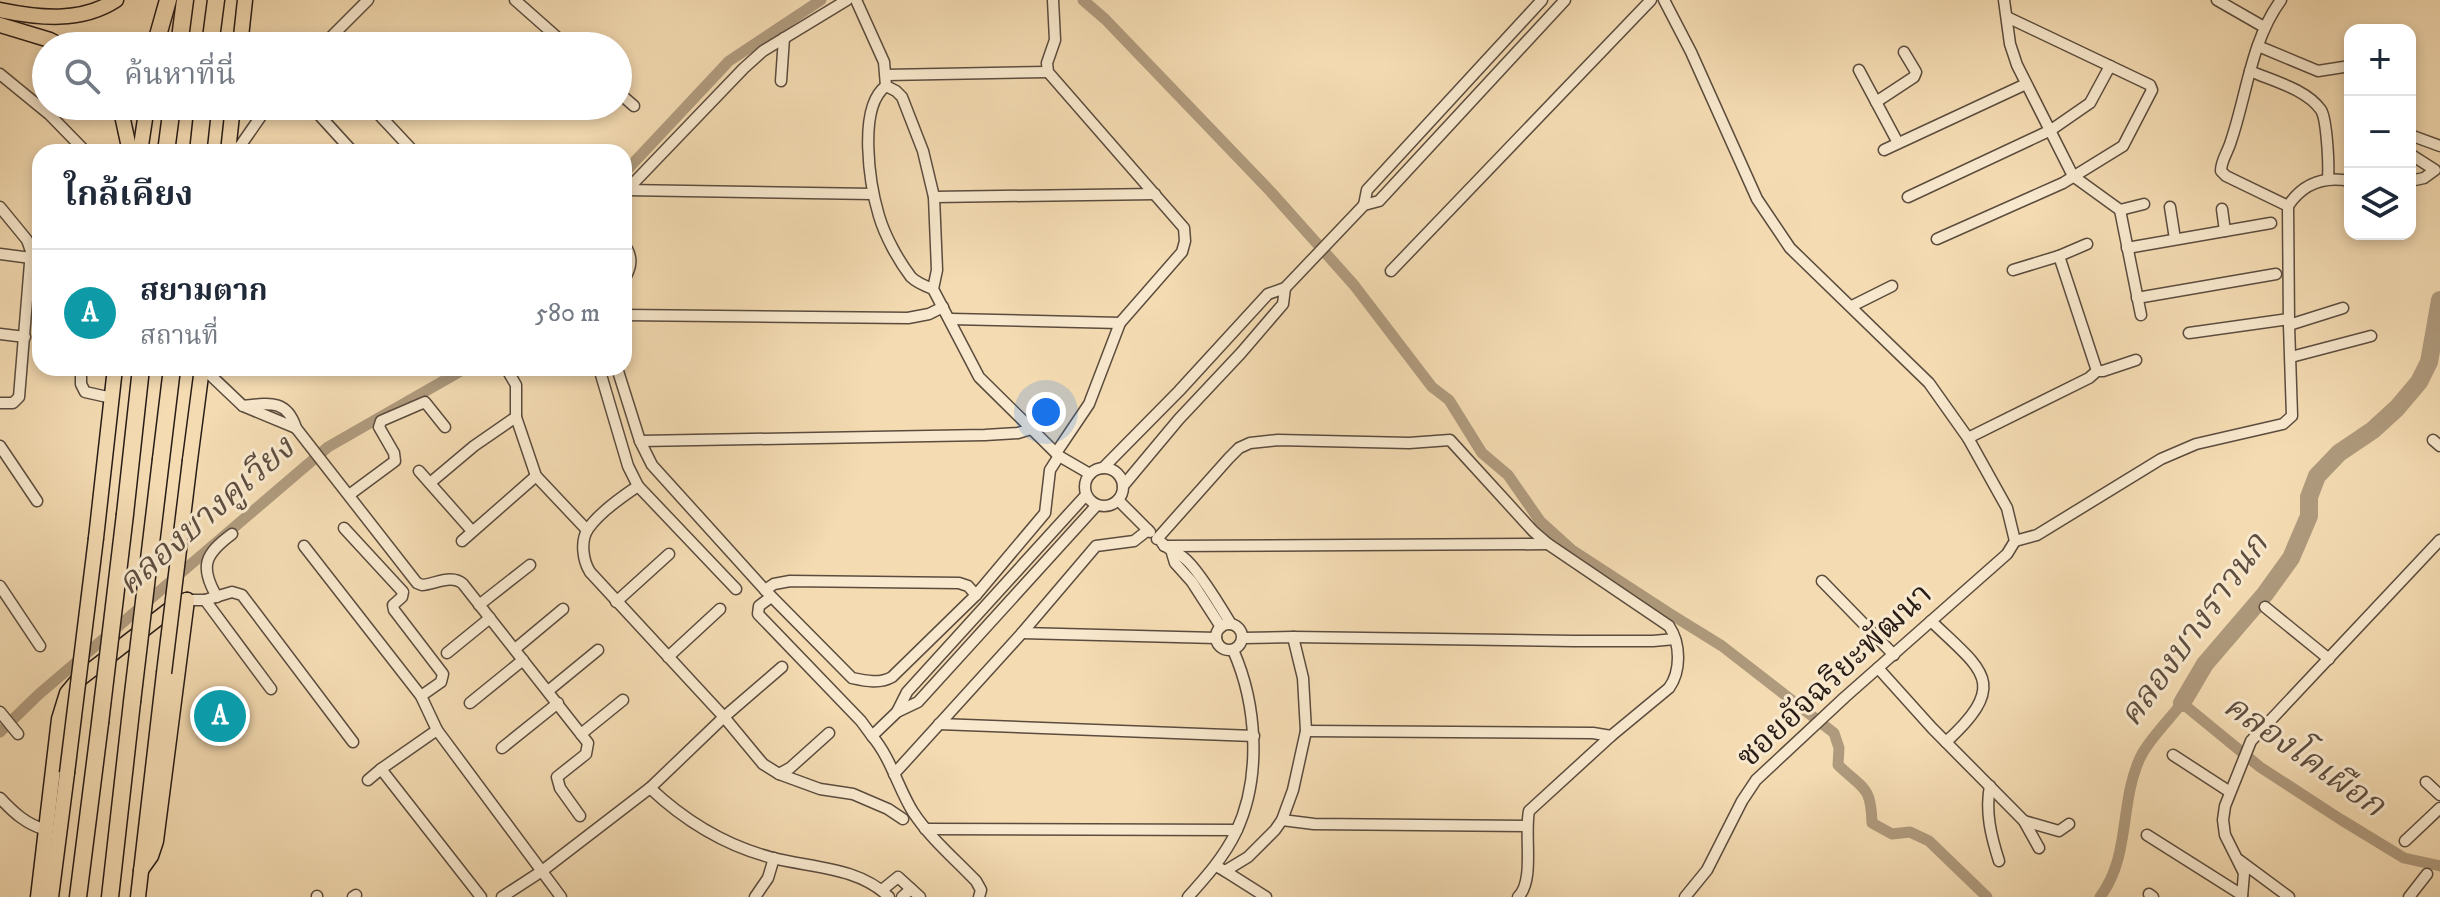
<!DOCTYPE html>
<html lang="th">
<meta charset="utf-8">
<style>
:root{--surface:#fff;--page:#f6f6f7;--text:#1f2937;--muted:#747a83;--line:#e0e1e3;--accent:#b45309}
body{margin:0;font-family:"IM FELL DW Pica","Noto Serif Thai",serif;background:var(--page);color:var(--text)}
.controls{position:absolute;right:24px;top:24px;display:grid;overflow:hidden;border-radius:16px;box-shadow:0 4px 12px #0003}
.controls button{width:72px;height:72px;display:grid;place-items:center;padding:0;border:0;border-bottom:2px solid var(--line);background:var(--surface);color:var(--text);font:40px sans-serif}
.you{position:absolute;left:1046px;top:412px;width:28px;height:28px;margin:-20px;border:6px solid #fff;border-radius:50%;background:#1a73e8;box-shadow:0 0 0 12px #1a73e833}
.badge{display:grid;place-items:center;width:52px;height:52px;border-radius:50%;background:var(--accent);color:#fff;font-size:26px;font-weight:700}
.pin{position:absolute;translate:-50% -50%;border:4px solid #fff;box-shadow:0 2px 8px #0006}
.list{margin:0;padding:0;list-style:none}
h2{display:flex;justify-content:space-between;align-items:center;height:104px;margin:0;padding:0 32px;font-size:34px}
h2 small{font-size:26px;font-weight:400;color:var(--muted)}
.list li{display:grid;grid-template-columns:52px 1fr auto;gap:24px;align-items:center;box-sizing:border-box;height:128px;padding:0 32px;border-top:2px solid var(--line)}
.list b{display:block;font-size:30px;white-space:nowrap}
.list p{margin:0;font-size:26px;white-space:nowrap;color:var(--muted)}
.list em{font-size:26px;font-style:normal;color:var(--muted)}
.icon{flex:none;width:44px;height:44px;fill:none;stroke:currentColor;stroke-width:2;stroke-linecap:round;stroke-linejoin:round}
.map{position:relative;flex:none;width:2440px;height:897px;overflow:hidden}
.search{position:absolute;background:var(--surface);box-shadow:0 4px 12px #0003;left:32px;top:32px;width:600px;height:88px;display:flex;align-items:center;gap:20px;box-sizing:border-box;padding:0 28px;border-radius:44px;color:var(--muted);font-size:30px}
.panel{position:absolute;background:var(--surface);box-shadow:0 4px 12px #0003;left:32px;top:144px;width:600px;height:232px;border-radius:24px}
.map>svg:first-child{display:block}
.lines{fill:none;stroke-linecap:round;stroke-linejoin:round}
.canal{stroke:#af9a7d;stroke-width:11}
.river{stroke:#af9a7d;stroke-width:18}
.minor-casing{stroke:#5b4c3e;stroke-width:13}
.major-casing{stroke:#281c17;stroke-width:17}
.highway-casing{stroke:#281c17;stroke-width:19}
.minor{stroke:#f8e8cd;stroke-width:10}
.major{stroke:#f4dbb2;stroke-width:14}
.highway{stroke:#f4dbb2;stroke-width:16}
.major-bridge-casing{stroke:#281c17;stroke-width:17;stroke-linecap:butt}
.highway-bridge-casing{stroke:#281c17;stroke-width:19;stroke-linecap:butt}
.major-bridge{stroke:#f4dbb2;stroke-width:14}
.highway-bridge{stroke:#f4dbb2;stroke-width:16}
.labels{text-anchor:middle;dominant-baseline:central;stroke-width:6;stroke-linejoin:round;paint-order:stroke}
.street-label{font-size:32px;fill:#281c17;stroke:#f8e8cd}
.water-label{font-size:34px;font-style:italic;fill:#5e4e40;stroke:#f8e8cd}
</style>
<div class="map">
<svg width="2440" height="897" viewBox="0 0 2440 897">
<rect width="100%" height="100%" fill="#f4dbb2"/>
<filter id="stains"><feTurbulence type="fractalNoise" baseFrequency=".0025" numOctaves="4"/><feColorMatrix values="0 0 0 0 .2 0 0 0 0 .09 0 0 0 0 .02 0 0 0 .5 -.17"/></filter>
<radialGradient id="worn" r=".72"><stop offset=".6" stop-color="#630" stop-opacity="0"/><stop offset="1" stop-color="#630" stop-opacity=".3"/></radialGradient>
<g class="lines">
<g class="canal">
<path d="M1083,0L1105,19L1271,192L1354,285L1432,387L1449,400L1482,453L1508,475L1540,521L1572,550L1672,615L1722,646L1834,733L1839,748L1838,765C1863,789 1871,785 1872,823L1892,834L1910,832L1929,841L1987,897"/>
<path d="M624,173L729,61L821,0"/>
<path d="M0,732L38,695L328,447L466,368"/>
<path d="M2100,897C2131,856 2119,804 2140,758C2148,740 2170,719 2182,703L2260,767L2340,819L2404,858L2440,866"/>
</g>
<path class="river" d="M2182,703L2205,664L2265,594L2291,558L2309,516V497L2317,476L2339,453L2373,430L2397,408L2419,382L2429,362L2440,300"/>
<g class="minor-casing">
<g id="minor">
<path d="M515,0L567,46"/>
<path d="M856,0L884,62L886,86L896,91L902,97L923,151L934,197L937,270L933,289L979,377L1059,456L1090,474"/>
<path d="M1053,0L1055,40L1047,63L1048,72L1184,228L1185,241L1182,252L1120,323L1089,404L1056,453"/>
<path d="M1664,0L1691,52L1757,199L1790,248L1929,383L1968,438L2007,508L2015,541L2007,554L1845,697L1756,780L1742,801L1707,870L1685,897"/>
<path d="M2004,0L2010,44L2017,65L2073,176L2120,210L2141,315"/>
<path d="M2217,0L2264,27"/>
<path d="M322,46L368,0"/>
<path d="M2258,46L2318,71L2350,66"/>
<path d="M1859,70L1898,143"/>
<path d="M2250,71C2273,81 2306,89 2321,110C2327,120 2329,165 2328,178"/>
<path d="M0,74L50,115L86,152"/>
<path d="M886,75L1048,72"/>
<path d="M781,81L784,38"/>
<path d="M886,86C857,107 870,186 879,216C885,236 898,260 911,277C917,283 925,286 933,289"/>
<path d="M618,92L634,106"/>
<path d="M1876,102L1914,77L1916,72L1904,52"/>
<path d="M311,106L353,152"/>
<path d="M371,106L414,152"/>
<path d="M2410,135L2440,146"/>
<path d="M1884,150L2026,84"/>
<path d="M236,152L268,106"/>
<path d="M2410,154L2435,170L2424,178L2410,181"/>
<path d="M625,190L873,194"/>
<path d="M624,193L744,68L763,51L847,0"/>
<path d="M934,197L1155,194"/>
<path d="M1908,197L2051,130L2090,103L2110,66"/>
<path d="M1364,205L1367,190L1542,0"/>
<path d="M2288,206C2303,183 2324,176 2350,181"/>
<path d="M0,207L27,240L31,251L19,397L13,403H0"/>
<path d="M2170,207L2175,239"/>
<path d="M2222,209L2225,231"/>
<path d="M2120,210L2144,204"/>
<path d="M1937,239L2063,183L2123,146L2152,90L2150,85L2007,17"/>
<path d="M624,244C633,257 632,266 624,280"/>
<path d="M2127,248L2271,223"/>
<path d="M0,254L31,258"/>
<path d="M2059,256L2097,371"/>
<path d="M2013,270L2059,256L2087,244"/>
<path d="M1391,271L1651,0"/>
<path d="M2137,298L2276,274"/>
<path d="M1852,306L1892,286"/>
<path d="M624,315L908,318L929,314L943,307"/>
<path d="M951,319L1120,323"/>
<path d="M2289,325L2343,308"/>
<path d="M2189,333L2289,319"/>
<path d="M0,334L25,337"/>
<path d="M2291,357L2371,336"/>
<path d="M81,368V384L85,392L112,398"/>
<path d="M203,368L243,406L296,428"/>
<path d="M325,368H333"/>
<path d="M506,368L516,385V417L536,476L587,530"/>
<path d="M599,368L628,466L638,486C623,496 598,514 588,529C580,541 583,561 590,572L724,717L763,764L779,774L820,789L853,794L888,809L903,819"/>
<path d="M617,368L640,441L652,465L765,590L852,678C866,681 880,684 892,677L976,595L1045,513L1050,470L1059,456"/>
<path d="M243,406C269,403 287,399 296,428L417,583L422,585C435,584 452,574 463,584L588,743L586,754L557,777L560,788L580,816"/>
<path d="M1968,438L2089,378L2097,371H2103L2136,360"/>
<path d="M2433,440L2440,446"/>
<path d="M640,441L985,435L1018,433L1031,429"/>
<path d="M0,446L37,501"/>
<path d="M1103,468L1179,391L1268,294L1285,288L1364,205L1379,201L1565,0"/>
<circle cx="1104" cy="487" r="19"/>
<path d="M419,471L472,531"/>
<path d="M430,483L474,446L516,417"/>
<path d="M638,486L736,589"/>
<path d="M1123,486L1179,419L1241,353L1283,304L1285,288"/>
<path d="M349,495L395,461L394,453L379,427L381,421L425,402L445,427"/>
<path d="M1118,500L1150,532"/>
<path d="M344,528L403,592L402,597L393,605L394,610L443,674L441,682L421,696"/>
<path d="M1157,539L1229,458L1239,448L1250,443L1278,440L1409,443L1450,440L1533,531L1548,544L1669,626C1681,644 1681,671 1669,688L1611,736L1529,811C1524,835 1535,881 1518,897"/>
<path d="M462,541L536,476"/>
<path d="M2015,541L2037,535L2161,459L2196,444L2283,424L2292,416L2289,325L2288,206L2226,176L2221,171C2221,160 2228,152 2231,141C2247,94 2251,41 2281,0"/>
<path d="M1162,543C1170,551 1175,551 1183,557C1196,566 1222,609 1231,624"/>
<path d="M304,546L421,696L437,730L561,897"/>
<path d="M1164,546L1548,544"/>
<path d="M1172,553L1175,563L1192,582L1221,627"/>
<path d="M1822,581L1894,655"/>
<path d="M0,586L40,646"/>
<path d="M765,590L774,584L790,581L959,583L968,586L976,595"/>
<path d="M217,597C199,566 205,554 232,534"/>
<path d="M771,597L759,606L758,614L861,721L872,736L897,712L918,702L1097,505"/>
<path d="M187,600H205L232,592L242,595L353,742"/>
<path d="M205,600L271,689"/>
<path d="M616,602L669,554"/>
<path d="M479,605L530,565"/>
<path d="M2265,607L2329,659"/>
<path d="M1931,621C1983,671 2010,683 1946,742"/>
<circle cx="1229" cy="637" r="13"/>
<path d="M1022,633L1216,638"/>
<path d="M1293,637L1573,641H1653L1675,639"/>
<path d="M515,649L563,609"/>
<path d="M447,653L490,618"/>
<path d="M668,657L720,609"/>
<path d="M1878,668L1932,728L2024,821L2039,848"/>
<path d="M548,691L598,650"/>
<path d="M470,703L523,660"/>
<path d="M0,712L18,734"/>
<path d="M897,712L907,692L1086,495"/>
<path d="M939,724L1254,736"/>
<path d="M1306,731L1593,733L1611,736"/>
<path d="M581,734L623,700"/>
<path d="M872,736C891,758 898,788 913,812C930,838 955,859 976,881L981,890L979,897"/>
<path d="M502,748L558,703"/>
<path d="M2173,755L2230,792"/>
<path d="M381,769L481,897"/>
<path d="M779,774L790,768L829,733"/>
<path d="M894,774L1022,633L1096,546L1134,541L1148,530"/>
<path d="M368,780L381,769L437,730"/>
<path d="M2426,782L2440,795"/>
<path d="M1990,786C1985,812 1991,836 1999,861"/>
<path d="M650,788C685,821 726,846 773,858C813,868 858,867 889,897"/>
<path d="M0,798C14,813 26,824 46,830"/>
<path d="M1282,820L1314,824L1526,826"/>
<path d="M2024,821L2059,831L2069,824"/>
<path d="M925,829L1237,830"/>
<path d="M2147,835L2242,895"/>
<path d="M2405,841L2440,808"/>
<path d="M2239,860L2289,897"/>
<path d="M1216,866L1225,871L1248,857L1275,830L1282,820L1293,790L1306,731L1303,678L1293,637L1243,638"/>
<path d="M1225,871L1266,897"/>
<path d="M882,890L898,877L920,897"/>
<path d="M2149,894L2153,897"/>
<path d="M317,896V897"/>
<path d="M353,897L356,895"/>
<path d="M502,897L542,871L650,788L724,717L782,667"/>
<path d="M755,897L768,878L774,858"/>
<path d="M902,897L911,889"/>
<path d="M1188,897C1206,877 1224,857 1236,832C1262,777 1257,704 1233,650"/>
<path d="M2242,897L2244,873L2225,835L2223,820L2225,806L2251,741L2440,540"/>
<path d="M2409,897L2427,874"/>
</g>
</g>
<g class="major-casing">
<g id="major">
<path d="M0,10C39,18 81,23 116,0"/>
<path d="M0,25L50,40L62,46"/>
<path d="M240,46L245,0"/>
<path d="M120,106L130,152"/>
<path d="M140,152L147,106"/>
<path d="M228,152L233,106"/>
<path d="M190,460L202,368"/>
<path d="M96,538L115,368"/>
<path d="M141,870L151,856L156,841L187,600"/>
<path d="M38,897L59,719L67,693L77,681L178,603L187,600"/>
<path d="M51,897L67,773"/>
<path d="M138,897L164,673"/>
</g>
</g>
<g class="highway-casing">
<g id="highway">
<path d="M155,46L168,0"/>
<path d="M179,46L185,0"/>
<path d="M210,46L216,0"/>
<path d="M166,152L172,106"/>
<path d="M198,152L203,106"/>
<path d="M161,459L172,368"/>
<path d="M125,514L141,368"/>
<path d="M78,897L100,723"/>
<path d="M110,897L132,702"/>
</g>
</g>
<use href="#minor" class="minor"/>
<use href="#major" class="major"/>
<use href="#highway" class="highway"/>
<g class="major-bridge-casing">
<g id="major-bridge">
<path d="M164,673L190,460"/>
<path d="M67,773L96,538"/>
</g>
</g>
<g class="highway-bridge-casing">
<g id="highway-bridge">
<path d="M132,702L161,459"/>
<path d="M100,723L125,514"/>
</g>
</g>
<use href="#major-bridge" class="major-bridge"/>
<use href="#highway-bridge" class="highway-bridge"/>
</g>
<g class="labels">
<g class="street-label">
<text transform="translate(1835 676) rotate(-43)">ซอยอัจฉริยะพัฒนา</text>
</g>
<g class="water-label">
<text transform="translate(206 516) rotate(-41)">คลองบางคูเวียง</text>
<text transform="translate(2194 630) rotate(-54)">คลองบางราวนก</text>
<text transform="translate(2304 756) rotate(35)">คลองโคเผือก</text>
</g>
</g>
<rect width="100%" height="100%" filter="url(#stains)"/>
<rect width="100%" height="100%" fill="url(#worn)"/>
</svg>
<div class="controls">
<button>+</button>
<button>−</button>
<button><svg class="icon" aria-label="layers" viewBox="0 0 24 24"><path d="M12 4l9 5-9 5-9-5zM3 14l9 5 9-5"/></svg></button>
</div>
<div class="you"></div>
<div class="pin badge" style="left:220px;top:716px;background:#0f9aa8">A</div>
<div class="search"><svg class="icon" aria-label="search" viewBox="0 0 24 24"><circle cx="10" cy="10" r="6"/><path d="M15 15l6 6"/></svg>ค้นหาที่นี่</div>
<section class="panel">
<h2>ใกล้เคียง<small></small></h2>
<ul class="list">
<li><span class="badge" style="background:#0f9aa8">A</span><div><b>สยามตาก</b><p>สถานที่</p></div><em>580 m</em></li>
</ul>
</section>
</div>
